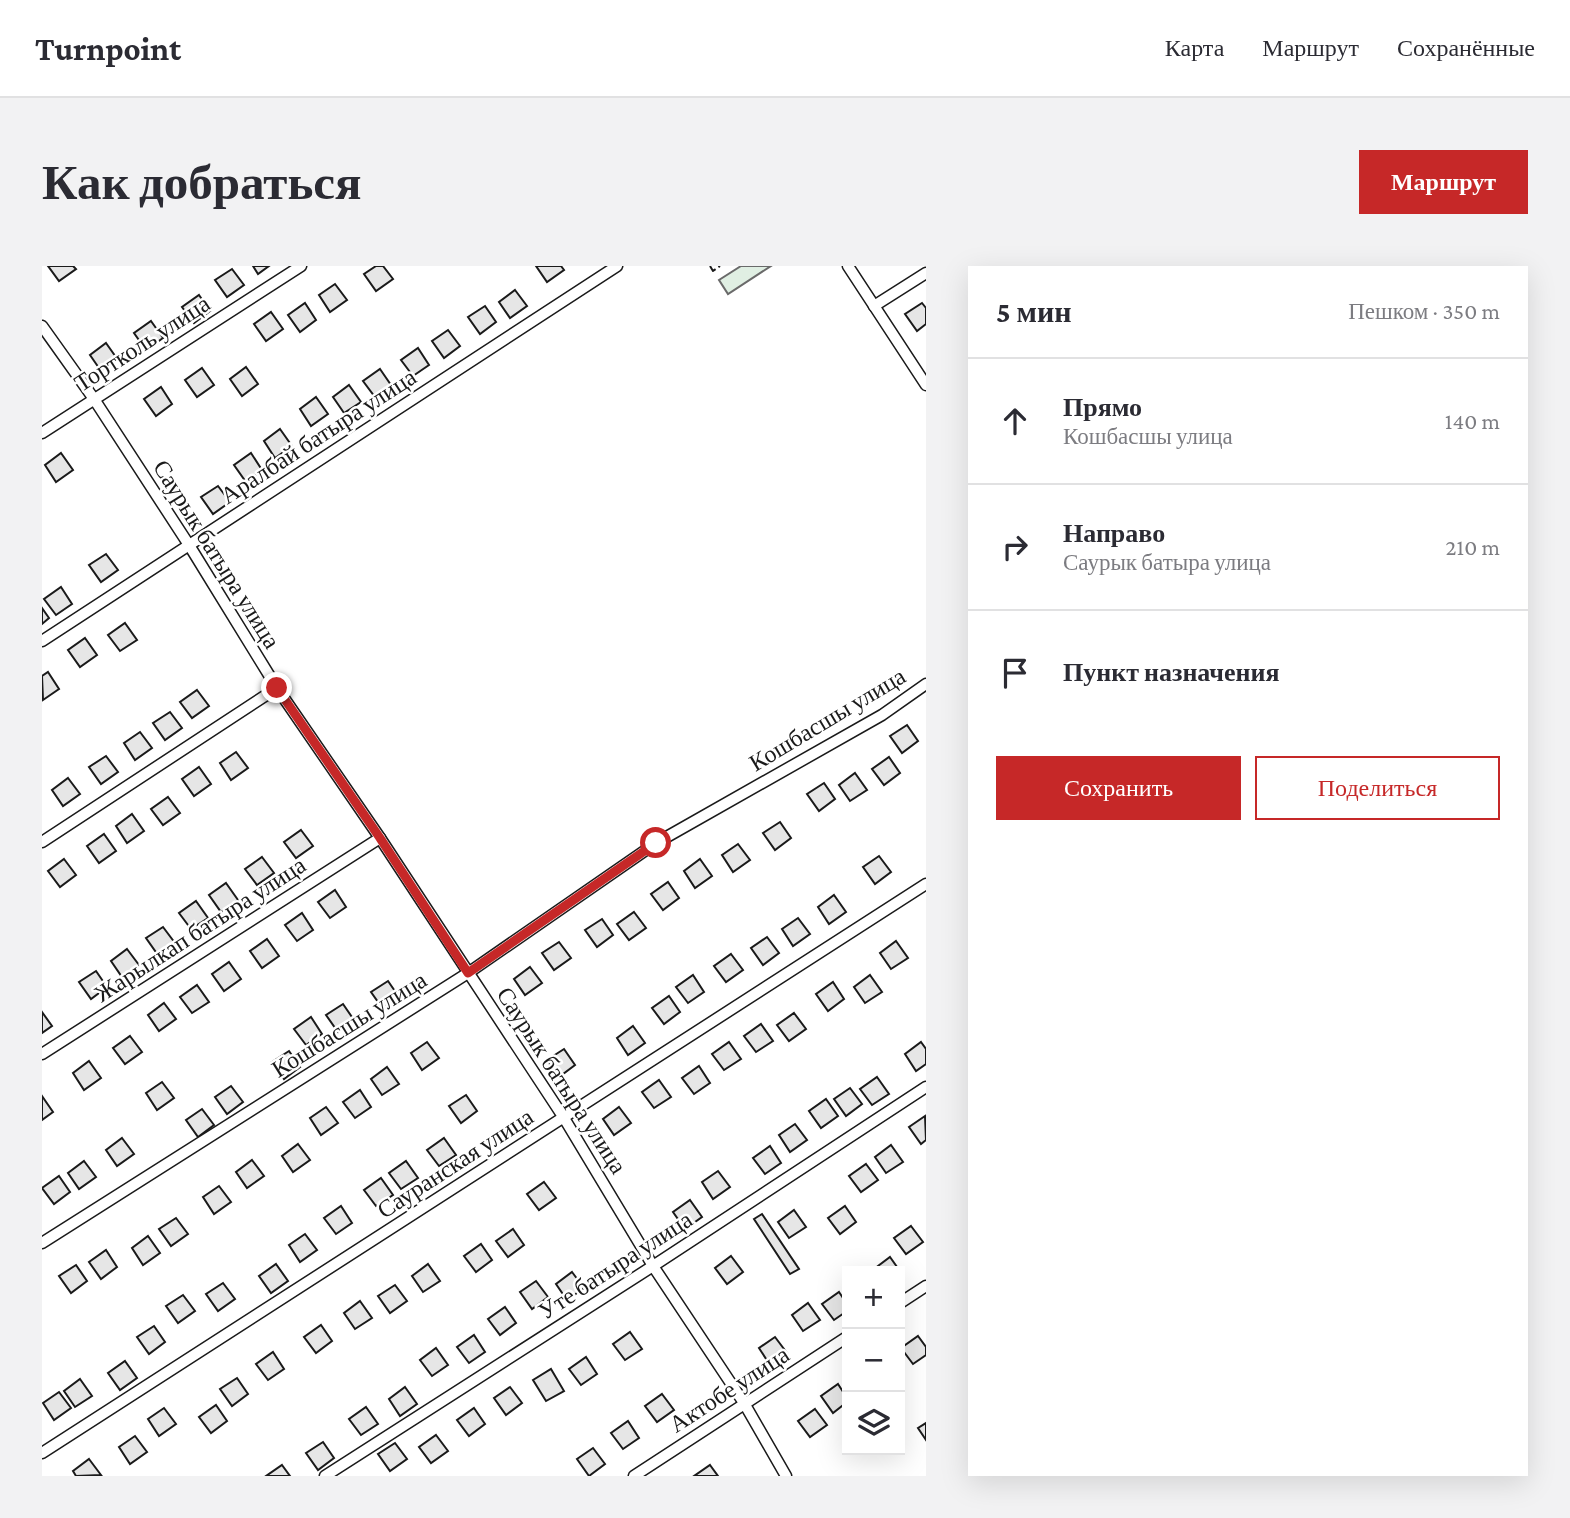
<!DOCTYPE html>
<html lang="ru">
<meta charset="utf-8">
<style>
:root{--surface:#fff;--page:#f2f2f3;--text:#2b2b33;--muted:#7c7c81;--line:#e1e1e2;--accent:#c62828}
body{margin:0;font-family:"Crimson Pro",serif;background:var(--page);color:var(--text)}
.controls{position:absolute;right:21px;bottom:21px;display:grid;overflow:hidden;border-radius:0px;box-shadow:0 7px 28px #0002}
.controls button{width:63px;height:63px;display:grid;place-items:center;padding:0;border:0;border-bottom:2px solid var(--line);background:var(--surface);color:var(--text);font:35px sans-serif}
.stop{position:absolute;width:21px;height:21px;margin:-16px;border:5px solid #c62828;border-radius:50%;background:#fff}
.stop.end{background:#c62828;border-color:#fff;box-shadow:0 2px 7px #0008}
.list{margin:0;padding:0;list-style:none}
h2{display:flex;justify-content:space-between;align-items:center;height:91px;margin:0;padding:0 28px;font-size:30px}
h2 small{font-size:23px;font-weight:400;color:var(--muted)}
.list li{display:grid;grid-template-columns:46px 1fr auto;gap:21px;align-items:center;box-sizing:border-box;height:126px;padding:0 28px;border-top:2px solid var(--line)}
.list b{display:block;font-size:26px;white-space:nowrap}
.list p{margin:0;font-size:23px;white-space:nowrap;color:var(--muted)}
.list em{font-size:23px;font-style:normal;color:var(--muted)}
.actions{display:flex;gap:14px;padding:21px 28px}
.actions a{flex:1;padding:16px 0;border:2px solid var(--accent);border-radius:0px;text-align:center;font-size:24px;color:var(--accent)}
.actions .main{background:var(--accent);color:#fff}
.icon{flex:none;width:38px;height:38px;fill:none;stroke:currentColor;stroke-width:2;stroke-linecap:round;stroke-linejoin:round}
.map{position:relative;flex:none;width:884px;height:1210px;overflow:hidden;border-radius:0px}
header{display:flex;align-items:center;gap:42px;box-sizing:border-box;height:98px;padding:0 35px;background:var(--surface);border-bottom:2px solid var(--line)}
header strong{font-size:33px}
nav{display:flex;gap:38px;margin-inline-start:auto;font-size:24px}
.intro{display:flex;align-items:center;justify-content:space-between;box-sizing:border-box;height:168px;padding:0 42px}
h1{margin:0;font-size:49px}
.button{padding:18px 32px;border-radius:0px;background:var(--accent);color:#fff;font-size:24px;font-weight:700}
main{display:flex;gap:42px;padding:0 42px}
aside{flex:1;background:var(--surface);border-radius:0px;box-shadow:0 7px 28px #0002}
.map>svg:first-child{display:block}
.green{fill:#e0efe3;stroke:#6a6a6a;stroke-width:2}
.building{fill:#e6e6e6;stroke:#1a1a1a;stroke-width:2}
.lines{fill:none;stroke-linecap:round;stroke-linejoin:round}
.street-casing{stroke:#1a1a1a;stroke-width:13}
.street{stroke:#fff;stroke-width:10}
.fence{stroke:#1a1a1a;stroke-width:2;stroke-dasharray:9 3.5;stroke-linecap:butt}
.route{stroke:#c62828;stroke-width:9}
.labels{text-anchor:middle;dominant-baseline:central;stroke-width:5;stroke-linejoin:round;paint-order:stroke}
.street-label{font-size:24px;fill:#1a1a1a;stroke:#fff}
</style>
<header>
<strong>Turnpoint</strong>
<nav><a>Карта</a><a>Маршрут</a><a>Сохранённые</a></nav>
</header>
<div class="intro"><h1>Как добраться</h1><a class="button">Маршрут</a></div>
<main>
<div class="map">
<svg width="884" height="1210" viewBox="0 0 884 1210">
<rect width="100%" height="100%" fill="#fff"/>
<path class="green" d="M699,0H729L686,28L677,14Z"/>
<g class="building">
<path d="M6,0H31L34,3L17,15Z"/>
<path d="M211,0H227L216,8Z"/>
<path d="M334,0H341L351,13L334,25L322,8Z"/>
<path d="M494,0H519L522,4L505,16Z"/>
<path d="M190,3L202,19L185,31L173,14Z"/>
<path d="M293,18L305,34L288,46L277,29Z"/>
<path d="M473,24L485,40L468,52L457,36Z"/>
<path d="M157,29L168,45L152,57L140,41Z"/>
<path d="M263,37L274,54L258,66L246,49Z"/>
<path d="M880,37L884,42V58L875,65L863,48Z"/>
<path d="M443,40L454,56L438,68L426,51Z"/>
<path d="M229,46L241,63L224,75L212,58Z"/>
<path d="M109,55L121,72L104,84L92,67Z"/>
<path d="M406,64L418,80L402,92L390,75Z"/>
<path d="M64,77L76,94L59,105L48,89Z"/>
<path d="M376,82L387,99L371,110L359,94Z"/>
<path d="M204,101L216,118L200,130L188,113Z"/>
<path d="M160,102L172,119L155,131L143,114Z"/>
<path d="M338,103L349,119L333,131L321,115Z"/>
<path d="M307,119L319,136L302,147L291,131Z"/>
<path d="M119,121L130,138L114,150L102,133Z"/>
<path d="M274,131L286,148L269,160L258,143Z"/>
<path d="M238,163L250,180L233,192L222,175Z"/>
<path d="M19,187L31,204L14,216L3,199Z"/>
<path d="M209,187L220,204L204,216L192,199Z"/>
<path d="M176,220L188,236L171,248L159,231Z"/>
<path d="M64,288L76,304L59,316L47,299Z"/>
<path d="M19,321L30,338L14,349L2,333Z"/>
<path d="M0,342L7,352L0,358Z"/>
<path d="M83,357L95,374L78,385L66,369Z"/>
<path d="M43,372L55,389L38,401L26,384Z"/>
<path d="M6,406L17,423L1,434L0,410Z"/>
<path d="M155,424L167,440L150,452L138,436Z"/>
<path d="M128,446L140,462L123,474L111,457Z"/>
<path d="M865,459L876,475L860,487L848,470Z"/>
<path d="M98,466L110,482L93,494L82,477Z"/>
<path d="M194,486L206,502L189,514L178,497Z"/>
<path d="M64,490L76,506L59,518L47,501Z"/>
<path d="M847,491L858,507L842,519L830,503Z"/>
<path d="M157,501L169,518L152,530L140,513Z"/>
<path d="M813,507L825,524L808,535L797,519Z"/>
<path d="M26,512L38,528L21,540L10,524Z"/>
<path d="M782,517L793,533L777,545L765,528Z"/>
<path d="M126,531L138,547L121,559L109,543Z"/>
<path d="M90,548L102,565L85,577L74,560Z"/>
<path d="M738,556L749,572L733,584L721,567Z"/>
<path d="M259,564L271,580L254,592L242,576Z"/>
<path d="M62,568L74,585L57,597L45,580Z"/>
<path d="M696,578L708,594L691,606L680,589Z"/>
<path d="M837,590L849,606L833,618L821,601Z"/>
<path d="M220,591L232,607L215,619L203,603Z"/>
<path d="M22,593L34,609L18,621L6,605Z"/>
<path d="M658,593L670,610L653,622L642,605Z"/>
<path d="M626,616L637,632L621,644L609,628Z"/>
<path d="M184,617L196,634L179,646L167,629Z"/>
<path d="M293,624L304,641L288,652L276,636Z"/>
<path d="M792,629L804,646L787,658L776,641Z"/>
<path d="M154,635L166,652L149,663L137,647Z"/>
<path d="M592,646L604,662L587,674L575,658Z"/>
<path d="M260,647L271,664L255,675L243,659Z"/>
<path d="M756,652L768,668L751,680L740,663Z"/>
<path d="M560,653L571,669L555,681L543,664Z"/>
<path d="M121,661L133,677L116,689L104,672Z"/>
<path d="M725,671L737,687L721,699L709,682Z"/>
<path d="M225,673L237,690L220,702L208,685Z"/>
<path d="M854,675L866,692L849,703L838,687Z"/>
<path d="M517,676L529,692L512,704L500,687Z"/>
<path d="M85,683L97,699L80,711L69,695Z"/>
<path d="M689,688L701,704L684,716L672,700Z"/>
<path d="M187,696L199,713L182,725L170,708Z"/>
<path d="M488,701L500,717L483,729L472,713Z"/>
<path d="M54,705L65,721L49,733L37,716Z"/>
<path d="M651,709L662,726L646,737L634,721Z"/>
<path d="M828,709L840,726L823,737L812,721Z"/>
<path d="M346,715L357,731L341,743L329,726Z"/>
<path d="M791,716L802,733L786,745L774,728Z"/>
<path d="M155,719L167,736L150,747L138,731Z"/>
<path d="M627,730L638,746L622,758L610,742Z"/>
<path d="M122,737L134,753L117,765L106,749Z"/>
<path d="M301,738L312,754L296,766L284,749Z"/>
<path d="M0,746L10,760L0,767Z"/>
<path d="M752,747L764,763L747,775L735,759Z"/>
<path d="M269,751L280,768L264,779L252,763Z"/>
<path d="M719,758L731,775L714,786L702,770Z"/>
<path d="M591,760L603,777L586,789L575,772Z"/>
<path d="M88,770L100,786L83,798L71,782Z"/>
<path d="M385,776L397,792L380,804L369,787Z"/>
<path d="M687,776L699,793L682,804L670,788Z"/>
<path d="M879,776L884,783V798L874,805L863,788Z"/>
<path d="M522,783L533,799L517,811L505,794Z"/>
<path d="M247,785L258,801L242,813L230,796Z"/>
<path d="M47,795L59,812L42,824L31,807Z"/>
<path d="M657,800L668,817L652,828L640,812Z"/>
<path d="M345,801L357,818L340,829L329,813Z"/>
<path d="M835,811L847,828L830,839L818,823Z"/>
<path d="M617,814L629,831L612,842L600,826Z"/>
<path d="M120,816L132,832L115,844L104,827Z"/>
<path d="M189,820L201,836L185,848L173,831Z"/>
<path d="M808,822L820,838L804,850L792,833Z"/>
<path d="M318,824L329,841L313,852L301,836Z"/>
<path d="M424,829L435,845L419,857L407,840Z"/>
<path d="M0,830L11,846L0,854Z"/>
<path d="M784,833L796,850L779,862L767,845Z"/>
<path d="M284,841L296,857L279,869L268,852Z"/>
<path d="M577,841L589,857L572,869L561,853Z"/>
<path d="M160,843L172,859L156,871L144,854Z"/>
<path d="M883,850L884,874L879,878L867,861Z"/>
<path d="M753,858L765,874L748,886L737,869Z"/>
<path d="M80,872L92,888L75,900L64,884Z"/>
<path d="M402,872L414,889L397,900L385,884Z"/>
<path d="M256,878L268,894L251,906L240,890Z"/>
<path d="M849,879L861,896L844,907L833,891Z"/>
<path d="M728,880L739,897L723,908L711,892Z"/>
<path d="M210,894L222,910L205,922L194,906Z"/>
<path d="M42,895L54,911L37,923L26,907Z"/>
<path d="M364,895L376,912L359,923L347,907Z"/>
<path d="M824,898L836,914L819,926L807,910Z"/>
<path d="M676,905L688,921L671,933L660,916Z"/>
<path d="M17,910L28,926L12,938L0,922Z"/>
<path d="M339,912L351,929L334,940L322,924Z"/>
<path d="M502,916L514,932L497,944L485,928Z"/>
<path d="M177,920L189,936L172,948L161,931Z"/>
<path d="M648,934L660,951L643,963L631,946Z"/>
<path d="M299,940L310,957L294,968L282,952Z"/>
<path d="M803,940L814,956L798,968L786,952Z"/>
<path d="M752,944L764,961L747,972L736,956Z"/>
<path d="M720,948L757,1003L748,1008L712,953Z"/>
<path d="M134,952L146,968L129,980L117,963Z"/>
<path d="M869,960L881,976L864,988L852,972Z"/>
<path d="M471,963L482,979L466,991L454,975Z"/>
<path d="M263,968L275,984L258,996L247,979Z"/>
<path d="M106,970L118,987L101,999L90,982Z"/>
<path d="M439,978L450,994L434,1006L422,990Z"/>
<path d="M64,984L75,1001L59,1013L47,996Z"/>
<path d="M689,990L701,1006L685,1018L673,1002Z"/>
<path d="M848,991L860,1008L858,1009V1005H833L832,1003Z"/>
<path d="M234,998L246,1015L229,1027L217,1010Z"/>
<path d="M386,998L398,1015L381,1026L370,1010Z"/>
<path d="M34,999L45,1015L29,1027L17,1010Z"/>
<path d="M530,1006L542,1022L525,1034L514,1018Z"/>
<path d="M494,1015L506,1031L490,1043L478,1026Z"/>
<path d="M181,1017L193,1033L176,1045L164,1028Z"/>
<path d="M353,1019L365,1035L348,1047L336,1030Z"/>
<path d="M797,1026L805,1038V1045L792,1054L780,1038Z"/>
<path d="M141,1029L153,1045L136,1057L124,1040Z"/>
<path d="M318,1035L330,1052L313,1063L302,1047Z"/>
<path d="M766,1037L778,1054L761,1065L750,1049Z"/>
<path d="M463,1041L474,1057L458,1069L446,1053Z"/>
<path d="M279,1059L290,1075L274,1087L262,1071Z"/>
<path d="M112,1060L123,1076L107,1088L95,1071Z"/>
<path d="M588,1066L600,1083L583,1094L571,1078Z"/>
<path d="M432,1069L443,1086L427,1097L415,1081Z"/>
<path d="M876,1070L884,1081V1089L871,1098L859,1082Z"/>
<path d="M733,1071L745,1087L728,1099L717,1082Z"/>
<path d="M394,1082L406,1099L390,1110L378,1094Z"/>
<path d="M231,1086L242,1103L226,1114L214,1098Z"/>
<path d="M544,1091L555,1108L539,1119L527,1103Z"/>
<path d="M83,1095L95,1112L78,1124L66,1107Z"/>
<path d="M509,1103L522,1125L504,1135L491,1114Z"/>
<path d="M195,1112L206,1128L190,1140L178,1123Z"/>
<path d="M38,1113L50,1130L33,1141L22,1125Z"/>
<path d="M796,1118L805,1132V1136L791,1147L779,1130Z"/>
<path d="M363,1121L375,1138L358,1150L347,1133Z"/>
<path d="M468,1121L480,1137L464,1149L452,1132Z"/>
<path d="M17,1126L29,1142L12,1154L1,1137Z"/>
<path d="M620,1128L632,1144L615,1156L603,1140Z"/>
<path d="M174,1139L185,1155L169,1167L157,1151Z"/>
<path d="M324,1141L336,1158L319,1169L307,1153Z"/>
<path d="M122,1142L134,1158L117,1170L106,1153Z"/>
<path d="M432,1142L443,1158L427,1170L415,1154Z"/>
<path d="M773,1143L785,1159L768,1171L756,1155Z"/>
<path d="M586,1155L597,1172L581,1183L569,1167Z"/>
<path d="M884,1157V1174L876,1162Z"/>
<path d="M394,1169L406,1185L389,1197L377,1181Z"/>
<path d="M93,1170L105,1186L88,1198L77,1181Z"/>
<path d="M281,1176L292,1192L276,1204L264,1187Z"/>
<path d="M353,1177L365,1193L348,1205L336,1188Z"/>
<path d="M551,1182L563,1198L547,1210L535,1193Z"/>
<path d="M47,1193L59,1209L34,1210L31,1205Z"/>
<path d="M240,1199L248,1210H224Z"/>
<path d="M668,1199L676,1210H652Z"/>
</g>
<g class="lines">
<g class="street-casing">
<g id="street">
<path d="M806,0L884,119"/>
<path d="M832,40L884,7"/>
<path d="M0,60L52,133L147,279L235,422L338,572L522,852L611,1000L702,1137L744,1210"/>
<path d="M0,167L259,0"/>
<path d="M0,375L575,0"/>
<path d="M0,576L235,422"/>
<path d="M0,788L338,572"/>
<path d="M0,977L426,707L614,577L840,449L884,418"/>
<path d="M858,1037L884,1020"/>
<path d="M0,1187L884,618"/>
<path d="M283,1210L611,1000L884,821"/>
<path d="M592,1210L805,1071"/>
</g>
</g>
<use href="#street" class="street"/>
<path class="fence" d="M668,0L671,5L678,0"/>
</g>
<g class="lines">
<path class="route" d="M235,422L338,572L426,707L614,577"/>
</g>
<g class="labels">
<g class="street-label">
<text transform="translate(100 77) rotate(-33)">Тортколь улица</text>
<text transform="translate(276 170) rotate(-33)">Аралбай батыра улица</text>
<text transform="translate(175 288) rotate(58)">Саурык батыра улица</text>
<text transform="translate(785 453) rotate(-31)">Кошбасшы улица</text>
<text transform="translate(158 663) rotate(-33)">Жарылкап батыра улица</text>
<text transform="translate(307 758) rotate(-32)">Кошбасшы улица</text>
<text transform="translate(520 814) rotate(57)">Саурык батыра улица</text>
<text transform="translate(413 897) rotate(-33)">Сауранская улица</text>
<text transform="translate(573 999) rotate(-33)">Уте батыра улица</text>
<text transform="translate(687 1123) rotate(-33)">Актобе улица</text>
</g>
</g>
</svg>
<div class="controls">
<button>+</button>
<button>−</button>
<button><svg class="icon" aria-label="layers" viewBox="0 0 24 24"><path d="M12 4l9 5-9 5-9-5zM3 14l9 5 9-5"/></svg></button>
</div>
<div class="stop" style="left:614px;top:577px"></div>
<div class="stop end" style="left:235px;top:422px"></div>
</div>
<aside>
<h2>5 мин<small>Пешком · 350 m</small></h2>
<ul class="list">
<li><svg class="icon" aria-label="ahead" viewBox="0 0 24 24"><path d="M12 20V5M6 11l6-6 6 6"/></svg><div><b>Прямо</b><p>Кошбасшы улица</p></div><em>140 m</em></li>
<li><svg class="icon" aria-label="right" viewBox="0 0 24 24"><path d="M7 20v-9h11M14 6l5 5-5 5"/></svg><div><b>Направо</b><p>Саурык батыра улица</p></div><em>210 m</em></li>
<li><svg class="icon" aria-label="arrive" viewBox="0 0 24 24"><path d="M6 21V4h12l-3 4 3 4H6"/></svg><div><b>Пункт назначения</b></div></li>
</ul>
<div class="actions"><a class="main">Сохранить</a><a>Поделиться</a></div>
</aside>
</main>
